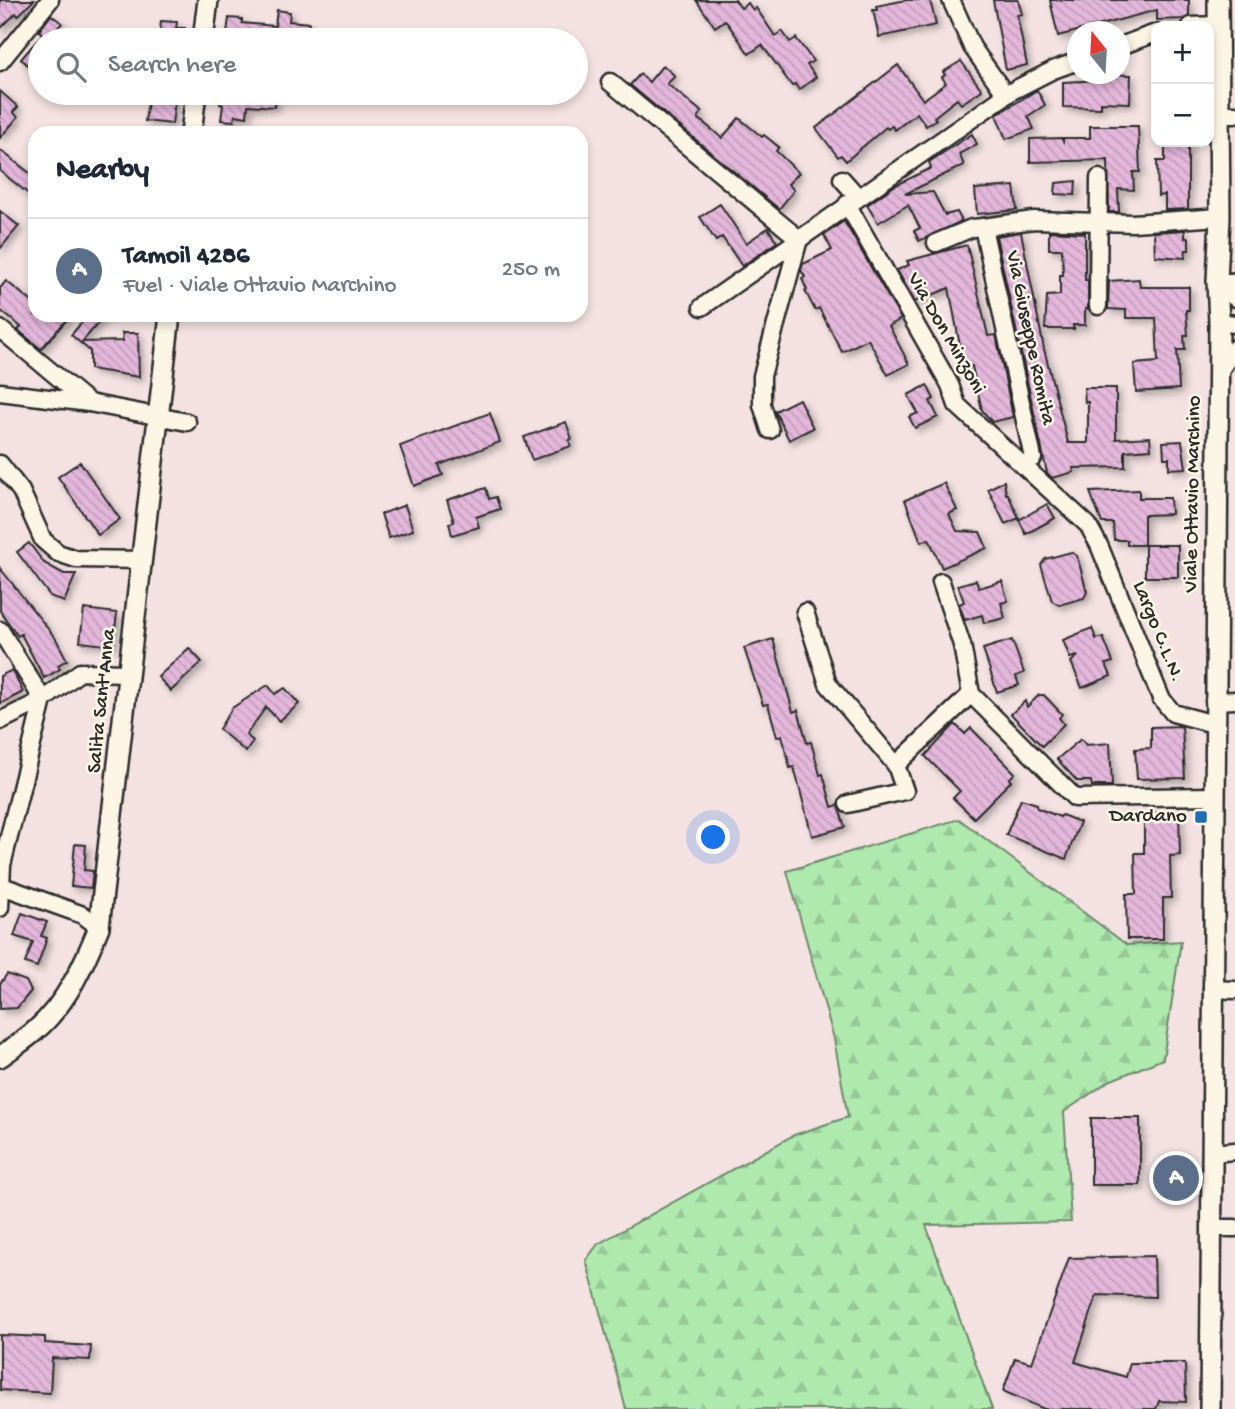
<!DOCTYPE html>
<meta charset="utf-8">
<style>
:root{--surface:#fff;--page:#f2f2f3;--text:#1f2937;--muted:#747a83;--line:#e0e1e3;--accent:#1a73e8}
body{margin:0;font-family:"Gochi Hand",sans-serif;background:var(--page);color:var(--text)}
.controls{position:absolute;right:21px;top:21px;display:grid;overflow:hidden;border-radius:14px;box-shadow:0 4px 10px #0003}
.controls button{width:63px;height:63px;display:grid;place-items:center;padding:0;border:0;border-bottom:2px solid var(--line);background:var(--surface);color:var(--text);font:35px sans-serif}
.compass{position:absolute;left:1067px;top:21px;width:63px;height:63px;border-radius:50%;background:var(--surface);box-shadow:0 4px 10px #0003;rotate:342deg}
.you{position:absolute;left:714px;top:838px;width:24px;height:24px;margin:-18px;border:5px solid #fff;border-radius:50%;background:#1a73e8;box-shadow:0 0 0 10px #1a73e833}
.badge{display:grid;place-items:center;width:46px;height:46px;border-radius:50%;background:var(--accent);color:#fff;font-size:23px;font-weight:700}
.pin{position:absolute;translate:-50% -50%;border:4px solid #fff;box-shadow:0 2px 7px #0006}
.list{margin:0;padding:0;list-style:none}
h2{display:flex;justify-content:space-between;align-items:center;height:91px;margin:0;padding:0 28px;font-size:30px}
h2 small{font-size:23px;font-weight:400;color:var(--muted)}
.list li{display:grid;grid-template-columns:46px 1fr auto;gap:21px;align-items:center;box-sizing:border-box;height:105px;padding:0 28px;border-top:2px solid var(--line)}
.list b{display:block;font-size:26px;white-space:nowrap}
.list p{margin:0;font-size:23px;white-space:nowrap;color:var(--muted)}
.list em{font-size:23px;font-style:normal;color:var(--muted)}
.icon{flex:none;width:38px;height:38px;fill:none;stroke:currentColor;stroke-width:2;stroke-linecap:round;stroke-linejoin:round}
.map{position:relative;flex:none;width:1235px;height:1409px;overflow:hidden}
.search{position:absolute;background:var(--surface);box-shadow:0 4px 10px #0003;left:28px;top:28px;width:560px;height:77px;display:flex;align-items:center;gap:18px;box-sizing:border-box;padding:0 24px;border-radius:38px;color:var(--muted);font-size:26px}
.panel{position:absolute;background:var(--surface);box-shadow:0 4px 10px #0003;left:28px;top:126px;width:560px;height:196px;border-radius:21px}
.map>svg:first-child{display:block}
.forest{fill:url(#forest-firs);stroke:#6d8a6c;stroke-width:2}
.building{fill:url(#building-back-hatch);stroke:#2b2b2b;stroke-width:2;filter:url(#shadow)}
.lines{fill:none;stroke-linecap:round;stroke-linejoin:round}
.pedestrian-casing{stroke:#2b2b2b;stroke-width:18}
.minor-casing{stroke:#2b2b2b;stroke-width:21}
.tertiary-casing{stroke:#2b2b2b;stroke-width:24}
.pedestrian{stroke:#fcf5e5;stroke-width:12}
.minor{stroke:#fcf5e5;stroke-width:16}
.tertiary{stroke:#fcf5e5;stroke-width:19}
.poi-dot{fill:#1f6fb2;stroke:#fcf5e5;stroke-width:2.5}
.labels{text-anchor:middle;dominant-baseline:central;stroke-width:5;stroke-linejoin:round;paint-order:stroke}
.street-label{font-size:21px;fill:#2b2b2b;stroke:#fcf5e5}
.poi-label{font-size:21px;fill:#2b2b2b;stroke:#fcf5e5;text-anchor:end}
</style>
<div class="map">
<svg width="1235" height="1409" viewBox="0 0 1235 1409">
<defs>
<pattern id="forest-firs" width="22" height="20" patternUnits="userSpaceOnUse" patternTransform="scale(1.75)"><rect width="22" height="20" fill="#afe9ae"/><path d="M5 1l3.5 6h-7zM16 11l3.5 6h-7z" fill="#97c896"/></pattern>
<pattern id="building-back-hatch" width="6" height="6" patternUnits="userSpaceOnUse" patternTransform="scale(1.75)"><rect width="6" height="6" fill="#e3b6da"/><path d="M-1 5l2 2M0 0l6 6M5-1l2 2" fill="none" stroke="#c39dbb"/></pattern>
<filter id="shadow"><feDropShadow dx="4" dy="4" stdDeviation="3.5" flood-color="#0004"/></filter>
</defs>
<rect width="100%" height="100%" fill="#f4e2e2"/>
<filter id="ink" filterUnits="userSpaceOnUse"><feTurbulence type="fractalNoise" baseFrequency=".0143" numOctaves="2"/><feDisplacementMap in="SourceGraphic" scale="14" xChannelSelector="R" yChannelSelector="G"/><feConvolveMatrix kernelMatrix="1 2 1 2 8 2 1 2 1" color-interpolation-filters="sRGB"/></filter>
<g filter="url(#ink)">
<path class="forest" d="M959,819L1127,945L1181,941L1163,1059L1109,1081L1064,1112L1071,1222L926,1225L992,1409H626L586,1260L598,1244L794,1135L848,1117L834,1039L787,871Z"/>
<g class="building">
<path d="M0,0H34L18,16L16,13L0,29Z"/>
<path d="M696,0H735L741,8L748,3L753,10L756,8L775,36L782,31L790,42L796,38L813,61L807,65L816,77L799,90L795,84L792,86L762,45L749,54L725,20L715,27Z"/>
<path d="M906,0H930L936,25L879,37L873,10H877L876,6Z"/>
<path d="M993,0H1018L1022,14L1017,15L1027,65L1006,70Z"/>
<path d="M1050,0H1189V16L1184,19L1157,20V10L1058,36Z"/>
<path d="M277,10L290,12L289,21L309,23L307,40H231L232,33H227L229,18L242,19V23L275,26Z"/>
<path d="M51,15L62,23L49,39L39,31Z"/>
<path d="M161,21L177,22L176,28H185L184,40H159Z"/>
<path d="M40,37V76L21,59Z"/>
<path d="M961,61L982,90L961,104L957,99L934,117L936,119L926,126L917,113L895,130L892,126L888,129L886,127L846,161L841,155L838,157L816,128L898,65L923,100L946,83L942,77L945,75L943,72Z"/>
<path d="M663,65L675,76L667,84L702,112L698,118L722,138L739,118L762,137L764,135L779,147L776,151L799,173L788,184L794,190L779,209L630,85L640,74L649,82Z"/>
<path d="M1103,74L1131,75L1130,103L1101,102V108L1063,107V82L1102,80Z"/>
<path d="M1037,90L1045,105L1028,116L1034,129L1006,139L996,115Z"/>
<path d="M0,91L18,107L13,112L18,117L0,138Z"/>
<path d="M149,93H176L172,124L145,121Z"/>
<path d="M221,93H276L275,107L248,105L247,117L235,115L234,121L221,120L223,105L220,104Z"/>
<path d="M1090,126H1138L1140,172H1133L1134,190L1118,189L1119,212H1109L1108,160L1030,162V139L1061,138L1063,141V138H1090Z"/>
<path d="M972,134L977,144L959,154L964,165L905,194L933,192L945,215L957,212L962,221L919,241L914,231L920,228L908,205L878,223L867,205L894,186L931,168L929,162Z"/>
<path d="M1165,142H1188V209L1165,210V195L1158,196L1157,161H1165Z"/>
<path d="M0,150L35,177V199L0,171Z"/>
<path d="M1076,181L1075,195L1055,194L1056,183Z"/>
<path d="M1014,186L1017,210L977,214L975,189Z"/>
<path d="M720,204L746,243L768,228L777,242L742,266L722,237L716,241L700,217Z"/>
<path d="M0,211L19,226L0,249Z"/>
<path d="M844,221L901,319L889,326L909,364L888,375L868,339L842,352L819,308L815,310L805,291L807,290L802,279L805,277L801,270L803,264L832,250L824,235Z"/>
<path d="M1185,230V238H1189V250H1186L1185,258L1155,256L1154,232Z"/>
<path d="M1049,231L1085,233V280H1088V309H1085V325H1073L1074,329H1045L1047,296L1060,295V275H1063L1062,249H1049Z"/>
<path d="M1021,232L1044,349L1068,443H1088V402H1085L1084,388H1116V439L1150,437L1151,449L1125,451V467L1073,468L1074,472L1052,478L1047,473L996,236Z"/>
<path d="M967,245L988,336L996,335L1013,417L992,422L982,410L972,366L964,367L949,288L915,302L897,270L909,265L907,261Z"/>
<path d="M1139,279L1140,287H1189V310H1186L1188,335H1184L1185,350H1177L1179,389L1136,392L1134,364L1158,362L1156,318H1126V310L1108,309L1109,281Z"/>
<path d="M6,281L35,304V315H71L41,349L18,330L21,327L0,310V288Z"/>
<path d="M88,315H105L82,342L123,341L122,333H138L139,377L90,369V351L71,335Z"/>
<path d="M927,385L934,399L930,401L938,417L915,428L909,417L918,413L908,395Z"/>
<path d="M799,399L813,428L789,440L775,411Z"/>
<path d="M490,413L500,442L439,465L443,475L414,486L400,446Z"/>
<path d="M566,422L572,439L569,440L571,446L532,460L524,437Z"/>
<path d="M1182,441L1186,468L1169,469V458H1164L1163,442Z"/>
<path d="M80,462L120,519L98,535L58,477Z"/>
<path d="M1004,481L1006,494H1008L1019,518L1005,524L988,489Z"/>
<path d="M944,483L957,510L949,514L957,531L980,532L987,548L942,568L929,539L921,542L905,500Z"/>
<path d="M486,488L489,499L496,497L500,509L476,517L479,527L452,535L449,523L454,522L447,500Z"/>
<path d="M1139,490V498H1170L1171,514L1144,515V545H1127V540H1114L1113,523H1102L1090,492Z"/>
<path d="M1047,504L1055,518L1026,534L1019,520Z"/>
<path d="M405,505L413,530L389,538L381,514Z"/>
<path d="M29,543L44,563L64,574H76L64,602L50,596L17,552Z"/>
<rect x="1145" y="545" width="33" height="32"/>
<path d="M1071,552L1077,556L1087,592L1084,598L1059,605L1052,601L1041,565L1045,559Z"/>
<path d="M0,568L56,639L67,660L58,665L60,669L44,678L21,634L18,636L0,611Z"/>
<path d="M976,580L979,588L1002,581L1008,601L1001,603L1005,618L984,623L982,615L965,620L959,604L964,602L958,585Z"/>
<path d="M84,609L117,613L113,646L80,642Z"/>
<path d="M1092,628L1096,639L1103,637L1113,662L1106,664L1111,676L1082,688L1071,662L1078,656L1070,658L1063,640Z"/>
<path d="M773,639L793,712L798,710L807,743L811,742L820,775L823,774L832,807L838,805L845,827L812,836L794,767L790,768L782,735L777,737L768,704L763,705L744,648Z"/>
<path d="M1012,640L1024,673L1016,676L1019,685L997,692L983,649Z"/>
<path d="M189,648L202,662L171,691L158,677Z"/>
<path d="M12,670L23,692L0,704V676Z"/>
<path d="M268,685L275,694L285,688L299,704L279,721L266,707L246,735L253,741L246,752L219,729L232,708Z"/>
<path d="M1039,695H1044L1062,714L1059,718L1064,724L1042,746L1011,714L1025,701L1027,707Z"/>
<path d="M955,724L965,734L971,728L1015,773L1009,779L1011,781L974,818L953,798L960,791L925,756Z"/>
<path d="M1182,726L1185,778L1137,779L1135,749L1151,748V727Z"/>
<path d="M1081,739L1086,745L1110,743L1112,786H1092L1091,781H1077L1057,759Z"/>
<path d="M1021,799L1037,804V808L1060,817L1062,815L1080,822L1066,859L1006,835Z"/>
<path d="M1179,812L1180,855L1170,856L1171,898H1163V939H1127L1126,894H1136L1135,853H1144V813Z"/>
<path d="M75,844L86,845L84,870L93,871L91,888L71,886Z"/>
<path d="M22,913L47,922L41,936L47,938L37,967L25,963L33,942L14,936Z"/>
<path d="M7,974L26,981L31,991L17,1008L0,1009V984Z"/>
<rect x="1091" y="1118" width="49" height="67"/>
<rect x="1168" y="1170" width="14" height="18"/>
<path d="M1154,1256L1155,1297L1097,1295L1075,1362L1126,1377L1130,1363H1185L1186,1402L1159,1401L1156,1409H1044L1003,1391L1015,1358L1032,1363L1069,1258Z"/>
<path d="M0,1335L45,1337V1343L91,1346L90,1360L52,1358L50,1393L0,1390Z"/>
</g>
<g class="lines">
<g class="pedestrian-casing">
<path id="pedestrian" d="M1217,281L1235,280"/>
</g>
<g class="minor-casing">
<g id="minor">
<path d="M951,0L972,47L1006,95"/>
<path d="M1191,26L1218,25"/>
<path d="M1120,46L1156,33"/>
<path d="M0,62L50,0"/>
<path d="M610,82L799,239L762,376V405L770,430"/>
<path d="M1219,114H1235"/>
<path d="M842,179L858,197"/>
<path d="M847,204L950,385L957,405L1088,525L1099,545L1161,698L1173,713L1214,724"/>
<path d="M936,243L972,228L983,227"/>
<path d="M1217,281L1235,298"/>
<path d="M1098,306L1099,178"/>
<path d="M702,307L1012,91L1053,70L1078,61"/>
<path d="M1219,322L1235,324"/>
<path d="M0,329L89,403"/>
<path d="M1218,373L1235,348"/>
<path d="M0,392L89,403L187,422"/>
<path d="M1033,458L983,227L1034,220L1133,223L1220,217"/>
<path d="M0,464L21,491L43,540L58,553L76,559L142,560"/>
<path d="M941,582L962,645L971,694L1075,798L1213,796"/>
<path d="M805,612L828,684L896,765L905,791L848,804"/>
<path d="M0,630L43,700L0,721"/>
<path d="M1214,701L1235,700"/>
<path d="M896,765L971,694"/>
<path d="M2,886L83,915L99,927"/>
<path d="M0,908L2,865L43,700L80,672L129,673"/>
<path d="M1212,989L1235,990"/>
<path d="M1211,1153L1235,1151"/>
<path d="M1211,1228H1235"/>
</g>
</g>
<g class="tertiary-casing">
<g id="tertiary">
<path d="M203,40L208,0"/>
<path d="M191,133L196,93"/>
<path d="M0,1057C12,1048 25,1040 36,1030C67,1003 84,964 99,927L170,315"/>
<path d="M1210,1409L1219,322L1217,281L1220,217L1218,0"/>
</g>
</g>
<use href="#pedestrian" class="pedestrian"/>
<use href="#minor" class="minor"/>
<use href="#tertiary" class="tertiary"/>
</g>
</g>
<rect class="poi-dot" x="1194" y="810" width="14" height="14" rx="3.5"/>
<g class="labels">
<g class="street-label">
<text transform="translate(945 334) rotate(60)">Via Don Minzoni</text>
<text transform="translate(1029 338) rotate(78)">Via Giuseppe Romita</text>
<text transform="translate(1194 494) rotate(-89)">Viale Ottavio Marchino</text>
<text transform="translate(1157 632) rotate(68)">Largo C.L.N.</text>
<text transform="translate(103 701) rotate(-84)">Salita Sant'Anna</text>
</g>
<g class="poi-label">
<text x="1187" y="817">Dardano</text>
</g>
</g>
</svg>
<div class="controls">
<button>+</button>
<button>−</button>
</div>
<svg class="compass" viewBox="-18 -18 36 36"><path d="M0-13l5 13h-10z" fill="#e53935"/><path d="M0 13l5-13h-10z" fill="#747a83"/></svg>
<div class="you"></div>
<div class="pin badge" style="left:1176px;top:1178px;background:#5c6f8a">A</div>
<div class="search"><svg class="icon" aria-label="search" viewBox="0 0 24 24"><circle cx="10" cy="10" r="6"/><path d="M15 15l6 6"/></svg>Search here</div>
<section class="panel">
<h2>Nearby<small></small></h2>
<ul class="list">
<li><span class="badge" style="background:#5c6f8a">A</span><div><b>Tamoil 4286</b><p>Fuel · Viale Ottavio Marchino</p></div><em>250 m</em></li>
</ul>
</section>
</div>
